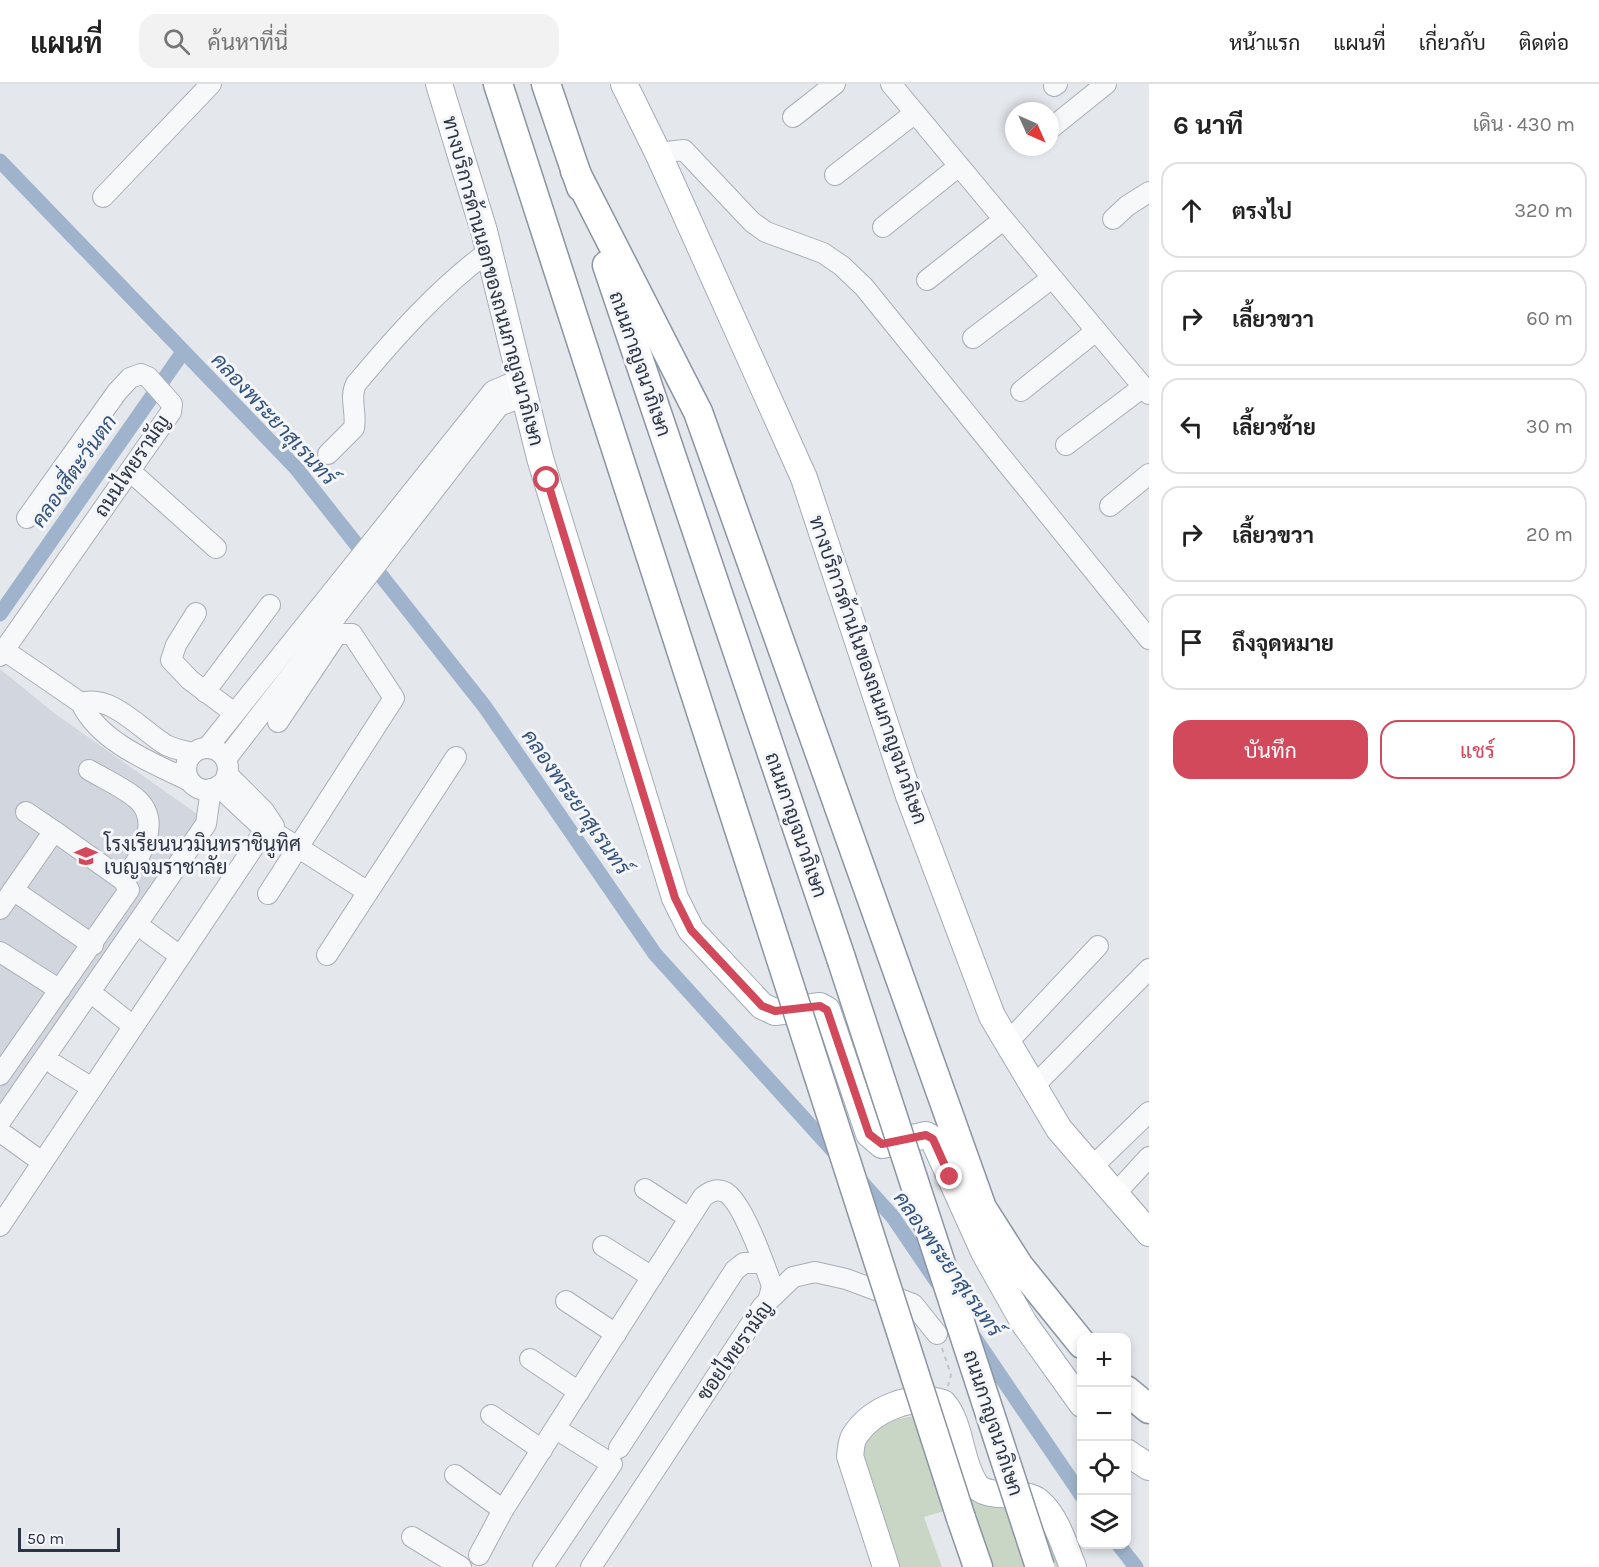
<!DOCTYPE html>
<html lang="th">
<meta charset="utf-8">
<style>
:root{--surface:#fff;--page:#f2f2f2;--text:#222;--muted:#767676;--line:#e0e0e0;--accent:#d1495b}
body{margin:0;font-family:Karla,Sarabun,sans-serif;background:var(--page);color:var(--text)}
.controls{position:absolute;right:18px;bottom:18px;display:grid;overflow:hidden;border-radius:12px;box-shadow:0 3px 9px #0003}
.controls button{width:54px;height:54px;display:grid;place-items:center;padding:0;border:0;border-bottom:2px solid var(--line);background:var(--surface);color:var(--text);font:30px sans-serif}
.compass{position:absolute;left:1005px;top:18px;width:54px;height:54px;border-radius:50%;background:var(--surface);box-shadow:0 3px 9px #0003;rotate:135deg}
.scale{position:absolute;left:18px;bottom:15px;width:102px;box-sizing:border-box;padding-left:6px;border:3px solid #2b3445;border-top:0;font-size:16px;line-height:21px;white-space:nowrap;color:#2b3445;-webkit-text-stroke:4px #f4f6f9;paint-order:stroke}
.stop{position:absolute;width:18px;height:18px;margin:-14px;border:4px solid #d1495b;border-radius:50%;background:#fff}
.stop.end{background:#d1495b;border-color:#fff;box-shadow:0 2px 6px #0008}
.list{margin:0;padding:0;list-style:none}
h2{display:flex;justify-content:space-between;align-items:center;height:78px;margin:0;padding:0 24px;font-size:26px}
h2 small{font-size:20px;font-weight:400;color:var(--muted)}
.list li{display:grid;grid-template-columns:39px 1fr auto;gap:18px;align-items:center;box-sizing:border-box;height:96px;margin:0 12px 12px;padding:0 12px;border:2px solid var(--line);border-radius:18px}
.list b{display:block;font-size:22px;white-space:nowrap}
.list em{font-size:20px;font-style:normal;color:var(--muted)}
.actions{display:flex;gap:12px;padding:18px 24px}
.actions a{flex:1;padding:14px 0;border:2px solid var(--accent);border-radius:18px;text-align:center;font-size:21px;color:var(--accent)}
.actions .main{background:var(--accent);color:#fff}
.icon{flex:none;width:33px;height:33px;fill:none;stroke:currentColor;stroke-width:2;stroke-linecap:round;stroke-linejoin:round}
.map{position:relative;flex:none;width:1149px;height:1483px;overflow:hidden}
header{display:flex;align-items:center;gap:36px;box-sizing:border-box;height:84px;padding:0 30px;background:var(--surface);border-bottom:2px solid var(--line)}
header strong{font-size:28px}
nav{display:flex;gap:33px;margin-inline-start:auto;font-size:21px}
.search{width:420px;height:54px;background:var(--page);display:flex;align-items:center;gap:15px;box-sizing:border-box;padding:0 21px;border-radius:18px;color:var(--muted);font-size:22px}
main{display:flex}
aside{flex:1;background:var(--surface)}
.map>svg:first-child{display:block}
.built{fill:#d2d6de}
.green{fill:#c9d6c5}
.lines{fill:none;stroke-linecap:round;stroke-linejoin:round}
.canal{stroke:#9fb4cc;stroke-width:15}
.minor-casing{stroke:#a9aeb7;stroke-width:22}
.major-casing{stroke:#a3abb8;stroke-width:28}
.highway-casing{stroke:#8b94a3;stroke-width:31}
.path{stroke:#c2c5cb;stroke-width:2;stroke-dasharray:4.5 4.5;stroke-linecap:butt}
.minor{stroke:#f7f8fa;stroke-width:20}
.major{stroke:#fff;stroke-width:26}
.highway{stroke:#fff;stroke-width:28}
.highway-bridge-casing{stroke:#8b94a3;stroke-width:31;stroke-linecap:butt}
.highway-bridge{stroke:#fff;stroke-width:28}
.route{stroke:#d1495b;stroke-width:8}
.labels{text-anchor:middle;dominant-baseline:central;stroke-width:6;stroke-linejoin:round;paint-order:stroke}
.street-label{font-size:20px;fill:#2b3445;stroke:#f4f6f9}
.poi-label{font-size:20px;fill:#2b3445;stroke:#f4f6f9;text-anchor:start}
.water-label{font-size:21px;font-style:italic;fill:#34527a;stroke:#f4f6f9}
</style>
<header>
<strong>แผนที่</strong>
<div class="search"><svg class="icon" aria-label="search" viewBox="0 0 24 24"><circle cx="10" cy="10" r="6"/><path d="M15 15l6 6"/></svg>ค้นหาที่นี่</div>
<nav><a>หน้าแรก</a><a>แผนที่</a><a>เกี่ยวกับ</a><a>ติดต่อ</a></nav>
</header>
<main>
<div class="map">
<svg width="1149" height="1483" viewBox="0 0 1149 1483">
<rect width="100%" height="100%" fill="#e4e7ec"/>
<path class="built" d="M0,585L54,629L200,732L0,1023Z"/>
<path class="green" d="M938,1330L962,1403L1027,1421L1048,1445L1063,1483H1055L1053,1479L1044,1483H986L965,1421L924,1433L942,1483H898L861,1367C869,1333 909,1333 938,1330Z"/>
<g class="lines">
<g class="canal">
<path d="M0,77L296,384L485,623L655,870L837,1071"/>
<path d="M0,530L183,268"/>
<path d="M857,1093L893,1133L937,1198"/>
<path d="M974,1253L1082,1412"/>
<path d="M1118,1460L1136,1483"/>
</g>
<g class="minor-casing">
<g id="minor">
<path d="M891,0L1149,310"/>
<path d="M1054,2L1057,0"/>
<path d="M793,33L835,0"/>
<path d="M1050,45L1106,0"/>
<path d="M658,69L684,66L752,138L766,148L823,169L842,182L864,203L1149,555"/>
<path d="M835,91L915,29"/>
<path d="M103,113L211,0"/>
<path d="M1113,135L1127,122L1149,108"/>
<path d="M883,143L959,82"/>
<path d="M927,196L1003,136"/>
<path d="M973,254L1052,194"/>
<path d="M1021,307L1096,247"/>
<path d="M1066,361L1143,303"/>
<path d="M328,370L354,344C357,328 349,314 356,300C397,251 438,205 489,167"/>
<path d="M130,387L216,464"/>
<path d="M1110,422L1149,390"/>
<path d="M196,529L176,561L171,576L190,596L233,628"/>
<path d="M4,566L81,619C100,659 153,679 190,697"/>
<path d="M0,572L171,328L172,320L148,293L141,290L130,294L117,308L27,434"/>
<path d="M205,608L270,521"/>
<path d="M81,619C112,610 141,646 166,661C174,665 184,667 193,669"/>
<path d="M207,664L493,307L521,295"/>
<circle cx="207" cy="685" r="21"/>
<path d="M226,675L499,322L525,312"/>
<path d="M89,686C104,695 125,704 138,716C162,739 140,775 123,796"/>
<path d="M227,690L264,727L274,742"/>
<path d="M218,702L265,746L280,752L368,808"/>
<path d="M26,728L54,747"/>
<path d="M13,806L93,861"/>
<path d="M268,810L394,614L352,550H337L278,638"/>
<path d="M0,825L54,747L123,796L129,806L0,991"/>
<path d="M146,847L180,872"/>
<path d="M0,868L60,906"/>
<path d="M327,871L456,673"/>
<path d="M99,915L133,942"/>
<path d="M1008,958L1098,862"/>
<path d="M55,981L92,1004"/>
<path d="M1034,1002L1149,885"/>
<path d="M0,1038L206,740L211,705"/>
<path d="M6,1052L42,1078"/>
<path d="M1092,1083L1149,1028"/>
<path d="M645,1105L689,1134"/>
<path d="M1115,1110L1149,1073"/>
<path d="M0,1142L265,746"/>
<path d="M603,1162L652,1193"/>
<path d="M566,1217L616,1250"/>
<path d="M530,1275L579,1308"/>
<path d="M491,1331L542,1366"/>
<path d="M619,1364L735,1186L744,1179H763"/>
<path d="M455,1391L503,1426"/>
<path d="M412,1453L461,1483"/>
<path d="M479,1471L503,1426L703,1113C709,1108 717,1104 725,1108C742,1117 763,1177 770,1196L772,1203L768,1217"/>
<path d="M543,1483L612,1380L556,1345"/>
<path d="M591,1483L762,1223L793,1193L815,1188L846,1195L913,1220L937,1250"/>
</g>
</g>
<g class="major-casing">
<g id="major">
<path d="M439,0L484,147L540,374L675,814L691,846L762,922L775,928L820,922L827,926L869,1050L882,1061L926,1051L933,1055L984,1168L1024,1239L1082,1320"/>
<path d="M624,0L658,69L804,394L909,712L992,932L1059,1045L1149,1149"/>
<path d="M1126,1368L1149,1383"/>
<path d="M886,1483L850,1372C851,1366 851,1358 854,1353C871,1325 912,1309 943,1319C962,1341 959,1376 975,1400C987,1418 1023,1404 1039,1418C1057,1434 1064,1461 1073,1483"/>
</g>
</g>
<g class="highway-casing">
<g id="highway">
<path d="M498,0L759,807"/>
<path d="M546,0L581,103"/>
<path d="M575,87L698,328L982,1124L1019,1182L1082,1260"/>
<path d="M607,181L841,874"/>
<path d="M1126,1306L1149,1325"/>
<path d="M961,1434L978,1483"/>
</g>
</g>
<path class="path" d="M942,1264L951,1291L948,1302"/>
<use href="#minor" class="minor"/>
<use href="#major" class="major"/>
<use href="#highway" class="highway"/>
<g class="highway-bridge-casing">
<g id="highway-bridge">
<path d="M759,807L961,1434"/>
<path d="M841,874L1040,1483"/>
</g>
</g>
<use href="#highway-bridge" class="highway-bridge"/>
</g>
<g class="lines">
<path class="route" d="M547,396L675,814L691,846L762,922L775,927L820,922L827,926L869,1050L882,1060L926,1051L933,1055L950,1093"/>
</g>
<defs>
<g id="school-bare" transform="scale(1.8)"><path d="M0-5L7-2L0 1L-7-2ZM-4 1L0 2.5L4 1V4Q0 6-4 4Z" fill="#d1495b" stroke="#f4f6f9" stroke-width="2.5" paint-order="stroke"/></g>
</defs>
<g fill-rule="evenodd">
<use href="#school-bare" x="86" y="772"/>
</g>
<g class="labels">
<g class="street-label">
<text transform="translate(493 197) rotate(75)">ทางบริการด้านนอกของถนนกาญจนาภิเษก</text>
<text transform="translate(640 280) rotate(71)">ถนนกาญจนาภิเษก</text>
<text transform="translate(132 382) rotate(-56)">ถนนไทยรามัญ</text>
<text transform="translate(868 586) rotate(71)">ทางบริการด้านในของถนนกาญจนาภิเษก</text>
<text transform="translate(796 741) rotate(71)">ถนนกาญจนาภิเษก</text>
<text transform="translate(735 1267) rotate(-55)">ซอยไทยรามัญ</text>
<text transform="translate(993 1339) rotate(72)">ถนนกาญจนาภิเษก</text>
</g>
<g class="poi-label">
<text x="104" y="760">โรงเรียนนวมินทราชินูทิศ<tspan x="104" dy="23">เบญจมราชาลัย</tspan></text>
</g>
<g class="water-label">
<text transform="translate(274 335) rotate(47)">คลองพระยาสุเรนทร์</text>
<text transform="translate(74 387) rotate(-55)">คลองสี่ตะวันตก</text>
<text transform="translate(576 718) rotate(55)">คลองพระยาสุเรนทร์</text>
<text transform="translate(948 1180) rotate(55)">คลองพระยาสุเรนทร์</text>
</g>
</g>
</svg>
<div class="controls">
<button>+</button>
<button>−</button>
<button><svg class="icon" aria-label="locate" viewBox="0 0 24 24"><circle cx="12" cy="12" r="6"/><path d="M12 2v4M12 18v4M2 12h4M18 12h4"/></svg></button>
<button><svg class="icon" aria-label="layers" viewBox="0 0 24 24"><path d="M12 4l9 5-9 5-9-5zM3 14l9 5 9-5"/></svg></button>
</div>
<svg class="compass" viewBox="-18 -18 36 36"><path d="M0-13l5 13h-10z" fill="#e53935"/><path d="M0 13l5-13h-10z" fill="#767676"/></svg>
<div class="scale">50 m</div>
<div class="stop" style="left:547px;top:396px"></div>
<div class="stop end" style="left:950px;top:1093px"></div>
</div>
<aside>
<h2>6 นาที<small>เดิน · 430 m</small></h2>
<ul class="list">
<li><svg class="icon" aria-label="ahead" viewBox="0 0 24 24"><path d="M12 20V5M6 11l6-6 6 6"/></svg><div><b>ตรงไป</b></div><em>320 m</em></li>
<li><svg class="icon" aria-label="right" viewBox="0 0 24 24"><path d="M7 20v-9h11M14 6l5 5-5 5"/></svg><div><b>เลี้ยวขวา</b></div><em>60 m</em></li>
<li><svg class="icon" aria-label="left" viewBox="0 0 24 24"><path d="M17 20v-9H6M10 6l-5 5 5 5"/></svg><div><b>เลี้ยวซ้าย</b></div><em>30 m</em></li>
<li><svg class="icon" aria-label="right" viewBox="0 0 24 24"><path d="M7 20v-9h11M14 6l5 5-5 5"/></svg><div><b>เลี้ยวขวา</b></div><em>20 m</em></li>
<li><svg class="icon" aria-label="arrive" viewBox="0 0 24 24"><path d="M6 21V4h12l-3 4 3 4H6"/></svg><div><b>ถึงจุดหมาย</b></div></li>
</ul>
<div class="actions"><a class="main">บันทึก</a><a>แชร์</a></div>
</aside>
</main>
